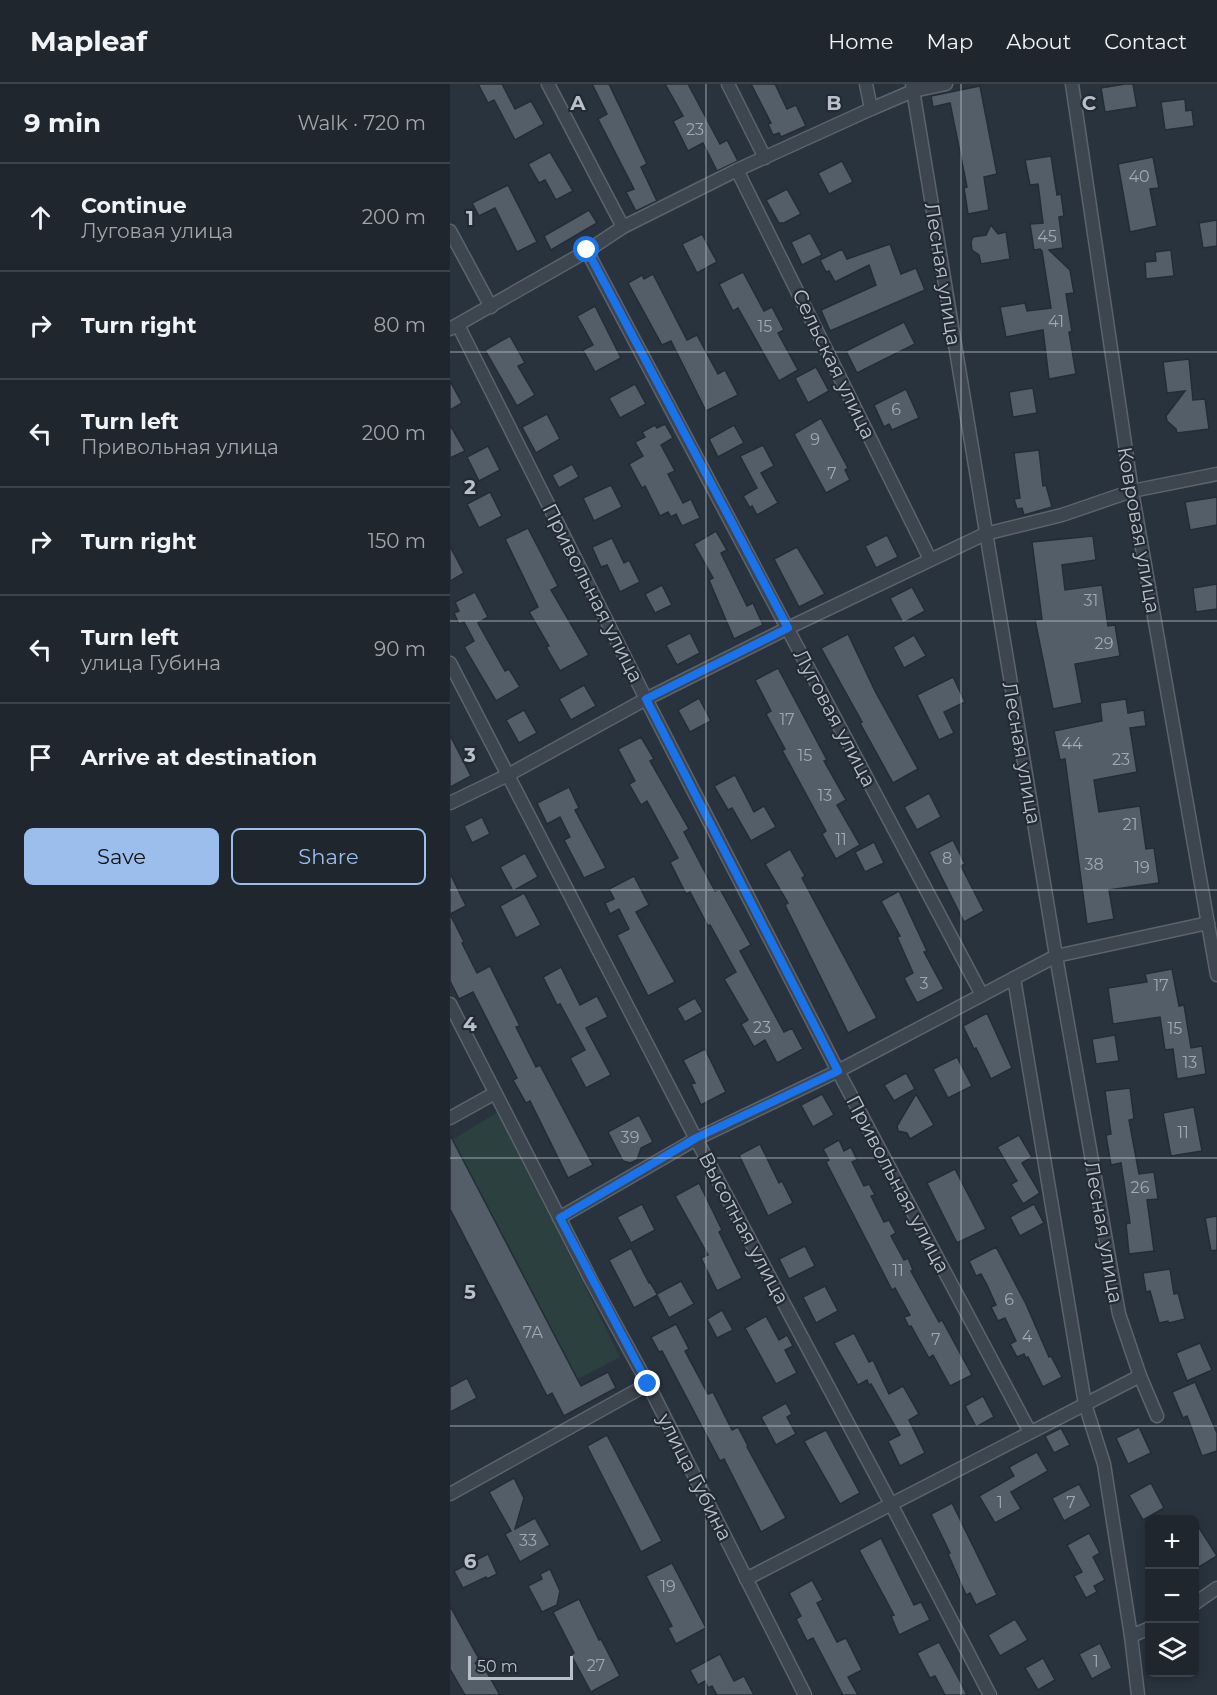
<!DOCTYPE html>
<meta charset="utf-8">
<style>
:root{--surface:#1f262e;--page:#272e36;--text:#f1f3f6;--muted:#a1a5aa;--line:#3c434a;--accent:#9cbeec}
body{margin:0;font-family:Montserrat,sans-serif;background:var(--page);color:var(--text)}
.controls{position:absolute;right:18px;bottom:18px;display:grid;overflow:hidden;border-radius:9px;box-shadow:0 3px 9px #0003}
.controls button{width:54px;height:54px;display:grid;place-items:center;padding:0;border:0;border-bottom:2px solid var(--line);background:var(--surface);color:var(--text);font:30px sans-serif}
.scale{position:absolute;left:18px;bottom:15px;width:105px;box-sizing:border-box;padding-left:6px;border:3px solid #bac0c9;border-top:0;font-size:16px;line-height:21px;white-space:nowrap;color:#bac0c9;-webkit-text-stroke:4px #222a34;paint-order:stroke}
.stop{position:absolute;width:18px;height:18px;margin:-14px;border:4px solid #1a73e8;border-radius:50%;background:#fff}
.stop.end{background:#1a73e8;border-color:#fff;box-shadow:0 2px 6px #0008}
.list{margin:0;padding:0;list-style:none}
h2{display:flex;justify-content:space-between;align-items:center;height:78px;margin:0;padding:0 24px;font-size:26px}
h2 small{font-size:20px;font-weight:400;color:var(--muted)}
.list li{display:grid;grid-template-columns:39px 1fr auto;gap:18px;align-items:center;box-sizing:border-box;height:108px;padding:0 24px;border-top:2px solid var(--line)}
.list b{display:block;font-size:22px;white-space:nowrap}
.list p{margin:0;font-size:20px;white-space:nowrap;color:var(--muted)}
.list em{font-size:20px;font-style:normal;color:var(--muted)}
.actions{display:flex;gap:12px;padding:18px 24px}
.actions a{flex:1;padding:14px 0;border:2px solid var(--accent);border-radius:9px;text-align:center;font-size:21px;color:var(--accent)}
.actions .main{background:var(--accent);color:#111}
.icon{flex:none;width:33px;height:33px;fill:none;stroke:currentColor;stroke-width:2;stroke-linecap:round;stroke-linejoin:round}
.map{position:relative;flex:none;width:767px;height:1611px;overflow:hidden}
header{display:flex;align-items:center;gap:36px;box-sizing:border-box;height:84px;padding:0 30px;background:var(--surface);border-bottom:2px solid var(--line)}
header strong{font-size:28px}
nav{display:flex;gap:33px;margin-inline-start:auto;font-size:21px}
main{display:flex}
aside{flex:1;background:var(--surface)}
.map>svg:first-child{display:block}
.green{fill:#2c4040}
.building{fill:#535e69;stroke:#242c36;stroke-width:1.5}
.lines{fill:none;stroke-linecap:round;stroke-linejoin:round}
.minor-casing{stroke:#5b636c;stroke-width:15}
.minor{stroke:#3d454f;stroke-width:12}
.route{stroke:#1a73e8;stroke-width:8}
.grid{fill:none;stroke:#bac0c9;stroke-width:1.5;stroke-opacity:0.55}
.labels{text-anchor:middle;dominant-baseline:central;stroke-width:4.5;stroke-linejoin:round;paint-order:stroke}
.number-label{font-size:16px;fill:#a0a8b1}
.street-label{font-size:20px;fill:#bac0c9;stroke:#222a34}
.grid-label{font-size:20px;text-anchor:middle;font-weight:bold;fill:#bac0c9;stroke:#222a34;stroke-width:4.5;stroke-linejoin:round;paint-order:stroke}
</style>
<header>
<strong>Mapleaf</strong>
<nav><a>Home</a><a>Map</a><a>About</a><a>Contact</a></nav>
</header>
<main>
<aside>
<h2>9 min<small>Walk · 720 m</small></h2>
<ul class="list">
<li><svg class="icon" aria-label="ahead" viewBox="0 0 24 24"><path d="M12 20V5M6 11l6-6 6 6"/></svg><div><b>Continue</b><p>Луговая улица</p></div><em>200 m</em></li>
<li><svg class="icon" aria-label="right" viewBox="0 0 24 24"><path d="M7 20v-9h11M14 6l5 5-5 5"/></svg><div><b>Turn right</b></div><em>80 m</em></li>
<li><svg class="icon" aria-label="left" viewBox="0 0 24 24"><path d="M17 20v-9H6M10 6l-5 5 5 5"/></svg><div><b>Turn left</b><p>Привольная улица</p></div><em>200 m</em></li>
<li><svg class="icon" aria-label="right" viewBox="0 0 24 24"><path d="M7 20v-9h11M14 6l5 5-5 5"/></svg><div><b>Turn right</b></div><em>150 m</em></li>
<li><svg class="icon" aria-label="left" viewBox="0 0 24 24"><path d="M17 20v-9H6M10 6l-5 5 5 5"/></svg><div><b>Turn left</b><p>улица Губина</p></div><em>90 m</em></li>
<li><svg class="icon" aria-label="arrive" viewBox="0 0 24 24"><path d="M6 21V4h12l-3 4 3 4H6"/></svg><div><b>Arrive at destination</b></div></li>
</ul>
<div class="actions"><a class="main">Save</a><a>Share</a></div>
</aside>
<div class="map">
<svg width="767" height="1611" viewBox="0 0 767 1611">
<rect width="100%" height="100%" fill="#29333e"/>
<path class="green" d="M48,1028L170,1273L128,1295L2,1056Z"/>
<g class="building">
<path d="M28,0H52L65,25L81,17L94,40L65,56L44,16L38,19Z"/>
<path d="M142,0H159L197,80L191,83L207,117L186,127L176,108L184,105L148,35L157,30Z"/>
<path d="M215,0H238L270,60L277,56L288,77L267,87L253,59L238,67L223,37L233,32Z"/>
<path d="M301,0H325L337,25L346,21L356,42L331,53L329,49L323,51L318,40L321,39Z"/>
<path d="M675,0H683L687,23L655,28L651,4Z"/>
<path d="M530,2L547,90L534,93L539,126L518,130L514,104L517,103L500,19L483,23L481,12Z"/>
<path d="M735,15L736,27L742,26L744,42L715,46L711,18Z"/>
<path d="M100,68L123,107L106,116L95,96L89,99L78,80Z"/>
<path d="M601,72L607,111L611,110L614,132L609,133L613,164L599,166L620,186L624,209L616,210L622,248H619L626,290L599,295L593,246L556,253L550,223L575,219L577,227L601,224L592,167L590,165L584,166L580,140L593,139L588,100L580,101L575,76Z"/>
<path d="M703,73L709,104L700,105L707,142L680,148L668,80Z"/>
<path d="M392,77L403,98L379,110L368,89Z"/>
<path d="M58,101L87,158L67,168L45,124L29,132L22,119Z"/>
<path d="M337,105L351,130L334,139H329L316,116Z"/>
<path d="M139,126L147,139L101,166L94,152Z"/>
<path d="M767,136V162L753,164L749,139Z"/>
<path d="M541,141L548,150L556,148L560,175L531,180L529,171L522,166L521,158L523,153L536,151Z"/>
<path d="M360,149L372,171L352,181L341,158Z"/>
<path d="M252,150L267,178L247,189L232,160Z"/>
<path d="M440,160L451,190L466,184L475,206L380,247L371,226L426,201L419,181L385,198L379,187L376,188L370,176L392,165L397,175Z"/>
<path d="M721,166L724,192L696,195L695,178L706,177L705,168Z"/>
<path d="M293,188L314,227L322,223L334,246L328,249L348,286L329,297L288,224L283,227L269,200Z"/>
<path d="M203,190L237,256L247,251L268,290L275,286L288,311L256,327L221,257L212,261L178,199L192,191L194,195Z"/>
<path d="M145,222L171,274L145,288L133,266L143,261L127,232Z"/>
<path d="M454,238L465,260L407,289L396,267Z"/>
<path d="M60,252L75,279L68,282L85,311L67,322L35,266Z"/>
<path d="M739,275L743,316L755,315L759,345L727,349L726,345L717,337L716,332L735,307L717,309L713,278Z"/>
<path d="M366,283L379,307L358,319L345,294Z"/>
<path d="M0,297L12,319L0,326Z"/>
<path d="M185,300L196,320L170,334L159,314Z"/>
<path d="M583,304L587,329L563,333L559,308Z"/>
<path d="M456,305L469,334L442,346L439,340L434,343L424,321Z"/>
<path d="M97,330L110,355L86,369L72,343Z"/>
<path d="M371,334L398,384L395,386L400,396L376,409L344,350Z"/>
<path d="M215,340L223,354L211,361L225,387L218,390L233,419L241,415L250,434L232,442L226,430L221,433L218,428L210,432L195,402L192,404L179,380L193,372L185,358L195,353L192,348L205,341L207,344Z"/>
<path d="M0,341L15,367L0,374Z"/>
<path d="M284,341L294,359L268,373L259,355Z"/>
<path d="M313,361L324,382L311,389L328,419L307,431L302,422L300,424L293,412L307,404L290,372Z"/>
<path d="M38,362L50,386L29,397L17,373Z"/>
<path d="M589,366L593,402L596,401L602,423L574,431L572,424L567,425L564,415L570,414L564,369Z"/>
<path d="M122,380L129,393L109,404L102,391Z"/>
<path d="M161,401L172,423L144,437L133,414Z"/>
<path d="M40,408L52,432L29,444L17,420Z"/>
<path d="M767,413V441L740,446L735,418Z"/>
<path d="M78,444L108,502L101,506L139,571L110,587L96,563L99,562L79,528L88,523L55,455Z"/>
<path d="M266,447L277,466L271,469L297,522L303,519L313,541L284,555L259,496L263,494L244,460Z"/>
<path d="M437,451L448,473L426,484L415,462Z"/>
<path d="M643,452L646,476L612,481L615,506L652,501L658,542L665,541L670,572L625,580L632,619L603,625L585,536L592,535L582,458Z"/>
<path d="M162,454L174,479L179,476L190,498L170,508L157,481L151,483L142,463Z"/>
<path d="M0,462L14,489L0,497Z"/>
<path d="M347,463L375,510L349,523L324,475Z"/>
<path d="M767,500V525L746,528L743,504Z"/>
<path d="M212,501L222,521L205,529L195,510Z"/>
<path d="M462,503L475,527L453,539L440,514Z"/>
<path d="M25,508L38,533L28,539L55,587L59,585L70,603L46,617L14,563L24,557L14,538L9,540L4,529L9,527L5,518Z"/>
<path d="M240,549L250,569L227,581L216,561Z"/>
<path d="M398,550L425,607L468,685L443,699L410,639L412,638L371,564Z"/>
<path d="M464,551L476,572L454,584L443,563Z"/>
<path d="M328,584L377,676L374,677L396,716L387,721L410,761L386,775L372,750L376,747L332,666L335,665L316,630L321,627L305,596Z"/>
<path d="M503,593L515,618L494,628L504,649L489,656L467,611Z"/>
<path d="M134,601L146,622L121,636L109,615Z"/>
<path d="M249,614L261,637L240,648L228,626Z"/>
<path d="M676,615L678,629L694,626L696,642L680,644L687,688L644,696L649,728L690,722L696,765L704,764L709,799L659,806L664,835L637,840L615,675L610,676L604,647L652,637L650,619Z"/>
<path d="M74,626L87,649L69,659L56,636Z"/>
<path d="M0,651L21,692L0,703Z"/>
<path d="M191,653L204,675L200,677L239,745L234,748L265,807L270,805L301,861L290,867L334,948L342,944L353,965L327,979L315,956L304,963L291,940L298,936L274,895L286,888L260,841L258,842L240,808L236,810L220,778L228,774L197,717L191,721L179,700L185,697L168,665Z"/>
<path d="M285,691L304,728L314,722L326,743L301,757L282,724L278,726L264,702Z"/>
<path d="M119,703L129,724L125,726L156,784L134,794L114,756L120,753L110,733L97,740L87,719Z"/>
<path d="M479,709L491,733L467,746L454,723Z"/>
<path d="M32,733L40,750L22,759L14,742Z"/>
<path d="M503,756L515,780L511,782L534,827L514,838L479,768Z"/>
<path d="M424,758L434,779L415,788L405,768Z"/>
<path d="M340,765L355,792L352,794L427,934L398,949L335,821L338,819L315,780Z"/>
<path d="M75,769L88,793L63,807L50,783Z"/>
<path d="M0,789L16,822L0,830L14,858L12,859L27,889L40,882L70,942L66,943L86,983L90,981L143,1081L118,1094L80,1017L76,1019L63,996L67,994L23,908L9,915L0,897Z"/>
<path d="M184,792L199,821L186,828L225,898L198,912L167,851L179,845L169,825L160,830L155,819L164,815L159,805Z"/>
<path d="M449,807L477,867L474,868L494,905L467,919L454,894L463,889L447,853L450,852L431,817Z"/>
<path d="M74,809L91,841L66,854L50,822Z"/>
<path d="M111,883L130,921L147,912L158,933L136,944L161,991L136,1004L120,974L135,966L110,920L107,921L93,893Z"/>
<path d="M722,885L729,922L734,921L741,964L752,962L756,990L727,995L723,965L715,966L710,933L663,940L658,904L697,898L695,890Z"/>
<path d="M245,914L253,928L235,938L227,924Z"/>
<path d="M537,929L562,984L541,995L526,964L524,965L513,942Z"/>
<path d="M665,951L669,977L646,980L642,955Z"/>
<path d="M255,965L276,1008L251,1021L241,1000L245,999L233,976Z"/>
<path d="M507,973L522,1002L498,1014L483,985Z"/>
<path d="M456,989L465,1005L444,1017L434,1001Z"/>
<path d="M680,1004L684,1035L679,1036L689,1090L704,1088L708,1115L697,1116L704,1167L679,1170L676,1140L680,1139L671,1079L661,1081L656,1051L661,1050L655,1007Z"/>
<path d="M372,1010L384,1031L363,1043L351,1021Z"/>
<path d="M466,1010L484,1041L460,1055L457,1049L448,1047L447,1042Z"/>
<path d="M744,1023L752,1067L721,1072L713,1029Z"/>
<path d="M189,1031L203,1058L191,1064L187,1076L180,1079L173,1077L158,1048Z"/>
<path d="M0,1051L131,1302L158,1288L166,1304L114,1332L102,1309L97,1312L0,1125Z"/>
<path d="M569,1051L582,1073L572,1079L590,1109L573,1120L561,1100L567,1097L547,1063Z"/>
<path d="M389,1056L394,1067L401,1063L407,1076L402,1078L414,1102L419,1100L425,1111L421,1112L434,1138L439,1136L446,1149L441,1152L454,1176L458,1174L463,1186L461,1187L489,1238L492,1236L522,1291L500,1302L483,1271L479,1274L461,1242L459,1243L454,1233L460,1231L445,1204L442,1206L376,1078L379,1076L373,1065Z"/>
<path d="M310,1060L329,1099L332,1097L343,1119L318,1132L289,1071Z"/>
<path d="M505,1085L536,1145L507,1159L477,1099Z"/>
<path d="M249,1099L272,1146L269,1148L292,1194L267,1207L251,1174L258,1171L225,1112Z"/>
<path d="M192,1120L205,1146L181,1159L167,1133Z"/>
<path d="M584,1120L594,1139L570,1152L560,1133Z"/>
<path d="M767,1132V1166L761,1167L755,1134Z"/>
<path d="M355,1162L365,1182L339,1195L329,1175Z"/>
<path d="M546,1163L576,1220L599,1273L601,1272L612,1293L593,1303L578,1273L576,1274L574,1270L567,1273L560,1260L566,1257L555,1234L548,1237L541,1223L546,1221L537,1201L531,1190L526,1192L519,1177Z"/>
<path d="M181,1164L199,1199L200,1198L207,1210L231,1197L244,1220L219,1234L207,1211L184,1224L159,1176Z"/>
<path d="M720,1185L724,1210L728,1209L735,1235L719,1239L718,1237L709,1239L700,1207L696,1208L693,1189Z"/>
<path d="M375,1202L388,1227L366,1239L353,1213Z"/>
<path d="M272,1226L283,1246L267,1254L257,1235Z"/>
<path d="M316,1232L329,1256L337,1251L343,1262L335,1266L347,1289L326,1300L295,1244Z"/>
<path d="M226,1240L239,1265L235,1267L258,1310L263,1308L282,1346L288,1343L298,1362L297,1363L336,1434L311,1448L274,1375L270,1377L212,1267L209,1268L201,1253Z"/>
<path d="M404,1249L419,1278L423,1276L439,1310L453,1302L469,1330L459,1336L475,1369L450,1382L438,1357L450,1351L421,1300L419,1301L417,1296L408,1301L384,1259Z"/>
<path d="M750,1259L762,1286L737,1297L726,1269Z"/>
<path d="M17,1294L27,1314L0,1328V1303Z"/>
<path d="M745,1298L767,1349V1367L752,1372L737,1332L733,1334L722,1308Z"/>
<path d="M533,1312L544,1333L526,1343L515,1322Z"/>
<path d="M336,1319L342,1330L337,1333L346,1350L326,1361L311,1333Z"/>
<path d="M689,1343L701,1369L678,1380L666,1354Z"/>
<path d="M611,1344L620,1361L604,1369L595,1352Z"/>
<path d="M376,1346L410,1409L390,1420L354,1357Z"/>
<path d="M157,1351L212,1457L191,1468L137,1362Z"/>
<path d="M587,1368L598,1387L561,1408L571,1425L545,1439L529,1412L564,1392L559,1383Z"/>
<path d="M64,1394L74,1414L65,1445L85,1434L100,1461L70,1478L55,1450L61,1447L39,1408Z"/>
<path d="M701,1399L714,1424L693,1436L679,1411Z"/>
<path d="M629,1400L641,1422L614,1437L602,1414Z"/>
<path d="M502,1419L547,1511L526,1521L520,1509L516,1511L498,1470L500,1469L481,1430Z"/>
<path d="M744,1436L767,1472L744,1486Z"/>
<path d="M639,1449L650,1469L643,1473L655,1496L644,1502L647,1508L636,1514L624,1492L632,1488L617,1461Z"/>
<path d="M431,1454L464,1521L471,1518L480,1536L449,1551L441,1532L444,1531L409,1466Z"/>
<path d="M38,1470L47,1490L37,1495L36,1493L13,1504L4,1487Z"/>
<path d="M222,1479L256,1544L226,1560L218,1544L222,1542L196,1492Z"/>
<path d="M100,1485L110,1507L107,1521L92,1528L78,1502L92,1495L90,1490Z"/>
<path d="M362,1496L373,1516L367,1519L387,1558L396,1554L412,1586L398,1593L408,1611H393L363,1554L357,1557L346,1535L351,1532L339,1509Z"/>
<path d="M129,1515L149,1556L151,1555L170,1592L141,1608L121,1571L124,1569L103,1528Z"/>
<path d="M0,1522L24,1566L50,1611H15L0,1585Z"/>
<path d="M565,1535L578,1556L550,1572L538,1551Z"/>
<path d="M489,1558L511,1599L517,1611H495L485,1592L480,1594L467,1569Z"/>
<path d="M650,1559L662,1584L642,1595L629,1570Z"/>
<path d="M270,1570L284,1597L294,1592L304,1611H267L262,1602L258,1604L255,1597L248,1601L240,1586Z"/>
<path d="M593,1574L605,1596L588,1606L575,1584Z"/>
</g>
<g class="lines">
<g class="minor-casing">
<g id="minor">
<path d="M98,0L173,143"/>
<path d="M278,0L315,74"/>
<path d="M416,0L421,25"/>
<path d="M462,0L606,872L669,1230L690,1292L707,1332"/>
<path d="M622,0L682,407L767,891"/>
<path d="M287,86L480,475"/>
<path d="M0,147L41,223"/>
<path d="M137,167L532,911"/>
<path d="M8,241L196,615L388,987L580,1348"/>
<path d="M0,245L137,167L173,143L287,86L421,25L463,7L496,0"/>
<path d="M0,579L246,1055L441,1420L540,1611"/>
<path d="M0,719L58,691L196,615L338,544L535,450L612,431L682,407L767,390"/>
<path d="M564,894L635,1320L654,1380L681,1552L688,1611"/>
<path d="M0,920L141,1196L198,1300L355,1611"/>
<path d="M0,1034L45,1009"/>
<path d="M109,1134L246,1055L388,987L606,872L758,839"/>
<path d="M0,1410L198,1300"/>
<path d="M296,1495L690,1292"/>
<path d="M744,1520L767,1504"/>
<path d="M681,1552L700,1544"/>
</g>
</g>
<use href="#minor" class="minor"/>
</g>
<g class="lines">
<path class="route" d="M137,166L338,544L196,615L388,987L246,1054L110,1134L198,1300"/>
</g>
<path class="grid" d="M256,0V1611M511,0V1611M0,268H767M0,537H767M0,806H767M0,1074H767M0,1342H767"/>
<g class="labels">
<g class="number-label">
<text x="245" y="45">23</text>
<text x="689" y="92">40</text>
<text x="597" y="152">45</text>
<text x="606" y="237">41</text>
<text x="315" y="242">15</text>
<text x="446" y="325">6</text>
<text x="365" y="355">9</text>
<text x="382" y="389">7</text>
<text x="641" y="516">31</text>
<text x="654" y="559">29</text>
<text x="337" y="635">17</text>
<text x="622" y="659">44</text>
<text x="355" y="671">15</text>
<text x="671" y="675">23</text>
<text x="375" y="711">13</text>
<text x="680" y="740">21</text>
<text x="391" y="755">11</text>
<text x="497" y="774">8</text>
<text x="644" y="780">38</text>
<text x="692" y="783">19</text>
<text x="474" y="899">3</text>
<text x="711" y="901">17</text>
<text x="312" y="943">23</text>
<text x="725" y="944">15</text>
<text x="740" y="978">13</text>
<text x="733" y="1048">11</text>
<text x="180" y="1053">39</text>
<text x="690" y="1103">26</text>
<text x="448" y="1186">11</text>
<text x="559" y="1215">6</text>
<text x="83" y="1248">7А</text>
<text x="577" y="1252">4</text>
<text x="486" y="1255">7</text>
<text x="550" y="1418">1</text>
<text x="621" y="1418">7</text>
<text x="78" y="1456">33</text>
<text x="218" y="1502">19</text>
<text x="646" y="1577">1</text>
<text x="146" y="1581">27</text>
</g>
<g class="street-label">
<text transform="translate(493 190) rotate(81)">Лесная улица</text>
<text transform="translate(384 280) rotate(64)">Сельская улица</text>
<text transform="translate(689 446) rotate(80)">Ковровая улица</text>
<text transform="translate(143 509) rotate(63)">Привольная улица</text>
<text transform="translate(385 634) rotate(62)">Луговая улица</text>
<text transform="translate(572 669) rotate(80)">Лесная улица</text>
<text transform="translate(448 1100) rotate(62)">Привольная улица</text>
<text transform="translate(294 1144) rotate(62)">Высотная улица</text>
<text transform="translate(654 1148) rotate(80)">Лесная улица</text>
<text transform="translate(245 1393) rotate(63)">улица Губина</text>
</g>
</g>
<g class="grid-label">
<text x="128" y="26">A</text>
<text x="384" y="26">B</text>
<text x="639" y="26">C</text>
<text x="20" y="141">1</text>
<text x="20" y="410">2</text>
<text x="20" y="678">3</text>
<text x="20" y="947">4</text>
<text x="20" y="1215">5</text>
<text x="20" y="1484">6</text>
</g>
</svg>
<div class="controls">
<button>+</button>
<button>−</button>
<button><svg class="icon" aria-label="layers" viewBox="0 0 24 24"><path d="M12 4l9 5-9 5-9-5zM3 14l9 5 9-5"/></svg></button>
</div>
<div class="scale">50 m</div>
<div class="stop" style="left:137px;top:166px"></div>
<div class="stop end" style="left:198px;top:1300px"></div>
</div>
</main>
